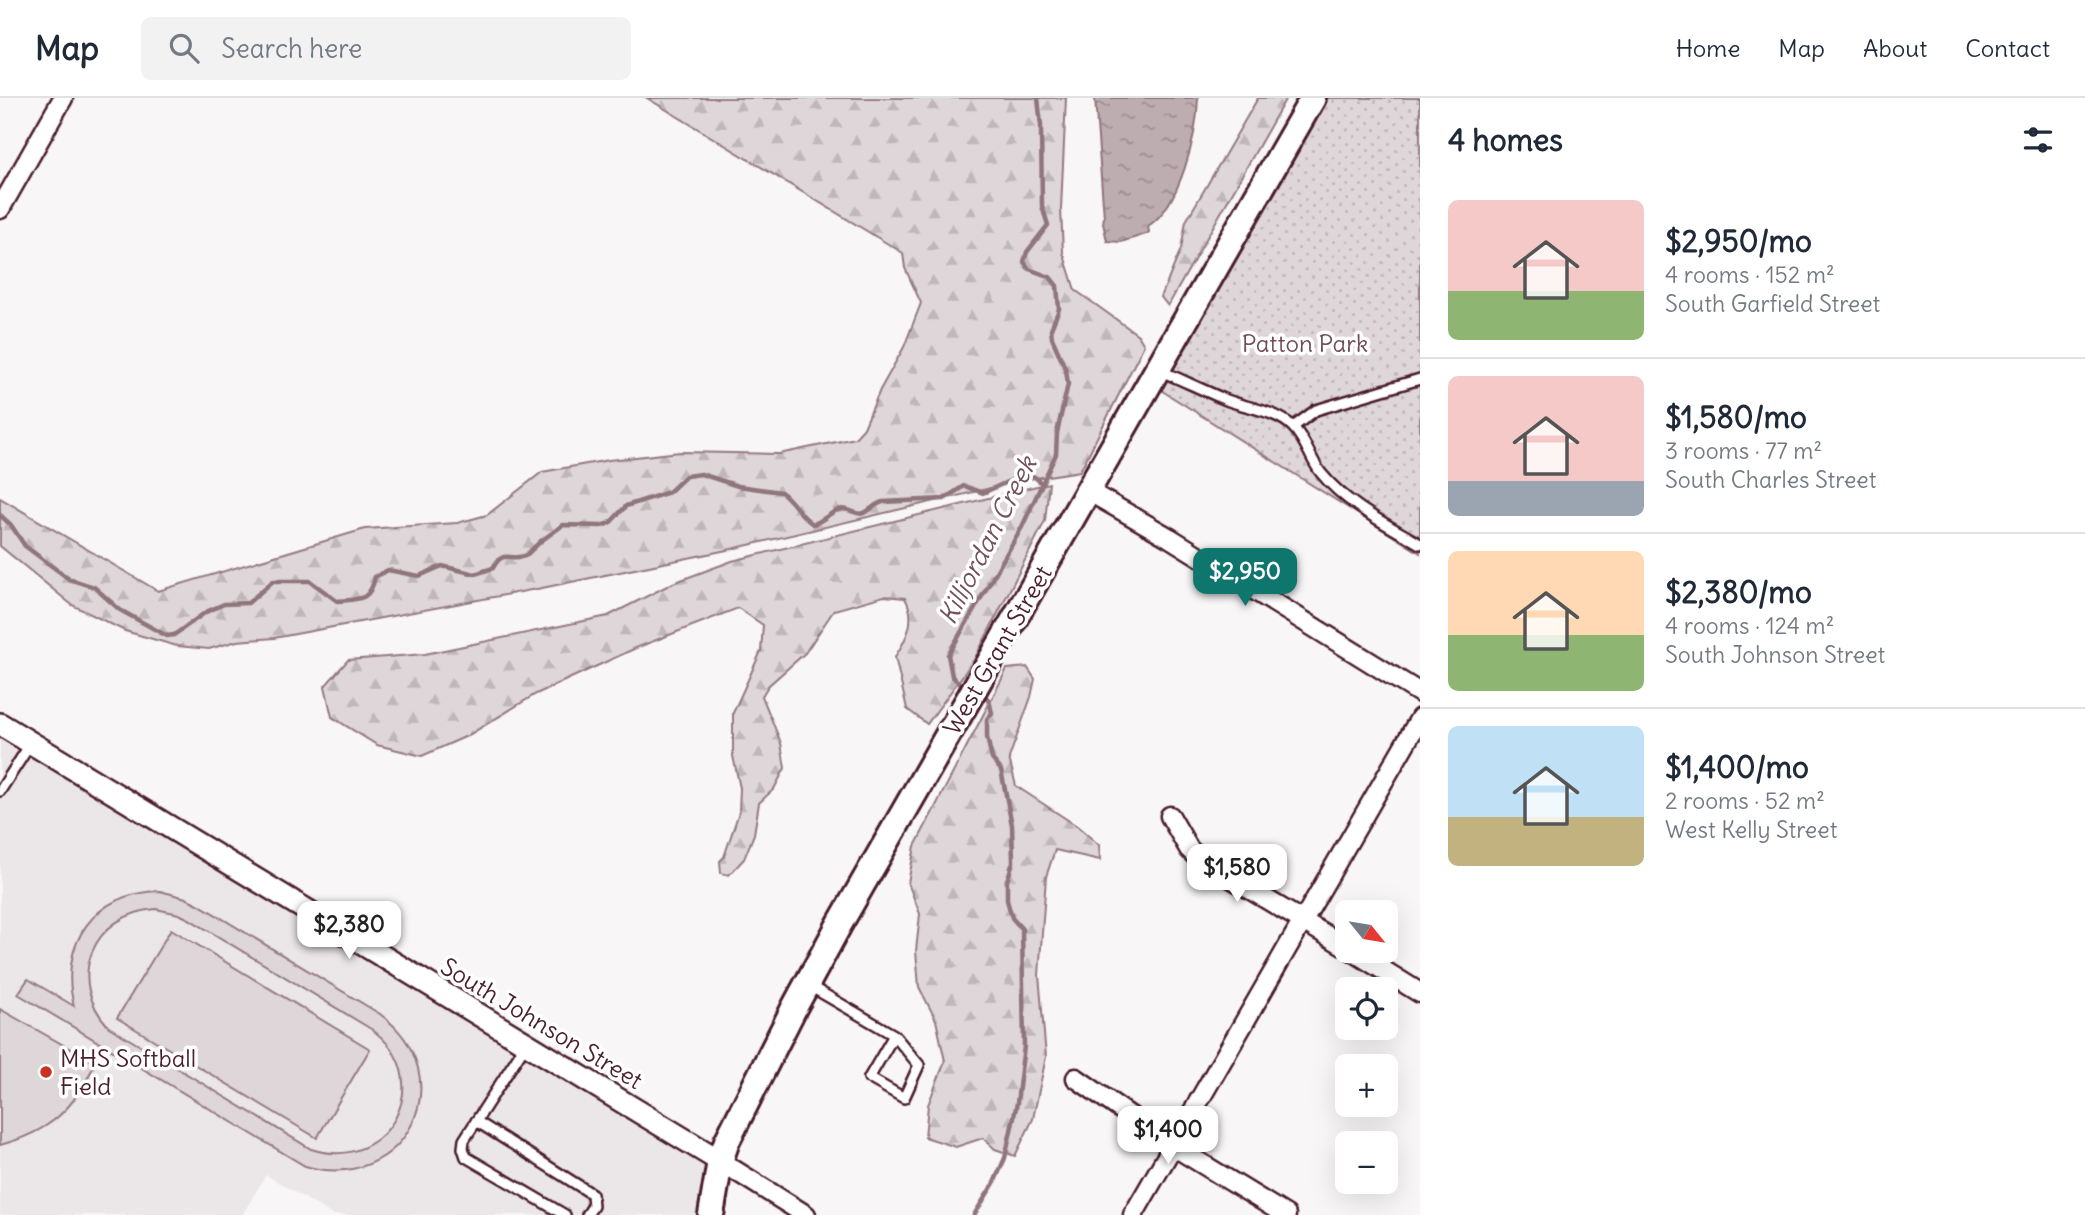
<!DOCTYPE html>
<html lang="en">
<head>
<meta charset="utf-8">
<style>
	body { margin:0; font-family:Delius,sans-serif; background:#f2f2f3; color:#1f2937; height:100vh; display:flex; flex-direction:column; font-size:26px; white-space:nowrap }
	* { box-sizing:border-box; margin:0 }
	p { font-size:23px; color:#747a83 }
	.icon { flex:none; width:38px; height:38px; fill:none; stroke:currentColor; stroke-width:2; stroke-linecap:round; stroke-linejoin:round }
	.map { position:relative; flex:1; overflow:hidden }
	.sheet { display:flex; flex-direction:column; background:#fff; width:665px }
	.sheet>* { flex:none }
	.needle { width:46px; rotate:120deg }
	.buttons { position:absolute; left:1335px; top:802px; display:grid; gap:14px }
	.buttons a { display:grid; place-items:center; width:63px; height:63px; border-radius:10px; background:#fff; box-shadow:0 7px 28px #0002; font-size:35px }
	.price { position:absolute; translate:-50% -60px; padding:0 16px; border-radius:14px; background:#fff; color:#222; font-size:23px; line-height:46px; filter:drop-shadow(0 2px 4px #0008) }
	.price::after { content:''; position:absolute; left:50%; top:42px; width:21px; height:16px; margin-left:-10px; background:inherit; clip-path:polygon(0 0,100% 0,50% 100%) }
	.price.active { background:#0f766e; color:#fff }
	ul { padding:0; list-style:none }
	li { display:flex; align-items:center; gap:21px; height:175px; padding:0 28px }
	li+li { border-top:2px solid #e0e1e3 }
	li span { display:grid; place-items:center; flex:none; width:196px; height:140px; border-radius:10px; color:#555 }
	li>.icon { margin-inline-start:auto }
	span .icon { width:84px; height:84px; fill:#fffc; stroke-width:1 }
	li b { font-size:30px }
	h2 { display:flex; justify-content:space-between; align-items:center; height:84px; padding:0 28px; font-size:30px }
	header { display:flex; align-items:center; gap:42px; box-sizing:border-box; height:98px; padding:0 35px; background:#fff; border-bottom:2px solid #e0e1e3 }
	header strong { font-size:33px }
	nav { display:flex; gap:38px; margin-inline-start:auto; font-size:24px }
	.search { width:490px; height:63px; background:#f2f2f3; display:flex; align-items:center; gap:18px; box-sizing:border-box; padding:0 24px; border-radius:10px; color:#747a83; font-size:26px }
	main { display:flex; flex:1; min-height:0 }
	.map>svg:first-child { display:block }
	.built { fill:#ebe6e8 }
	.forest { fill:url(#forest-firs); stroke:#947a82; stroke-width:2 }
	.park { fill:url(#park-dots); stroke:#947a82; stroke-width:2 }
	.garden { fill:#ded6d9; stroke:#947a82; stroke-width:2; fill-rule:evenodd }
	.water { fill:url(#water-ripples); stroke:#8f747b; stroke-width:2 }
	.lines { fill:none; stroke-linecap:round; stroke-linejoin:round }
	.stream { stroke:#8f747b; stroke-width:4.5 }
	.service-casing { stroke:#4a1f2b; stroke-width:14 }
	.minor-casing { stroke:#4a1f2b; stroke-width:23 }
	.tertiary-casing { stroke:#4a1f2b; stroke-width:26 }
	.secondary-casing { stroke:#4a1f2b; stroke-width:30 }
	.service { stroke:#fff; stroke-width:9 }
	.minor { stroke:#fff; stroke-width:18 }
	.tertiary { stroke:#fff; stroke-width:21 }
	.secondary { stroke:#fff; stroke-width:24 }
	.poi-dot { fill:#c8321e; stroke:#fff; stroke-width:2.5 }
	.labels { text-anchor:middle; dominant-baseline:central; stroke-width:7; stroke-linejoin:round; paint-order:stroke }
	.park-label { font-size:24px; fill:#6f4d56; stroke:#fff }
	.street-label { font-size:24px; fill:#4a1f2b; stroke:#fff }
	.poi-label { font-size:24px; fill:#4a1f2b; stroke:#fff; text-anchor:start }
	.water-label { font-size:26px; font-style:italic; fill:#72515a; stroke:#fff }
</style>
</head>
<body>
<header>
<strong>Map</strong>
<div class="search"><svg class="icon" aria-label="search" viewBox="0 0 24 24"><circle cx="10" cy="10" r="6"/><path d="M15 15l6 6"/></svg>Search here</div>
<nav><a>Home</a><a>Map</a><a>About</a><a>Contact</a></nav>
</header>
<main>
<div class="map">
<svg width="1420" height="1117" viewBox="0 0 1420 1117">
	<defs>
		<pattern id="forest-firs" width="22" height="20" patternUnits="userSpaceOnUse" patternTransform="scale(1.75)"><rect width="22" height="20" fill="#ded6d9"/><path d="M5 1l3.5 6h-7zM16 11l3.5 6h-7z" fill="#c0b7ba"/></pattern>
		<pattern id="park-dots" width="8" height="8" patternUnits="userSpaceOnUse" patternTransform="scale(1.75)"><rect width="8" height="8" fill="#ded6d9"/><path d="M2 2h.1M6 6h.1" fill="none" stroke="#c0b7ba" stroke-width="1.8" stroke-linecap="round"/></pattern>
		<pattern id="water-ripples" width="26" height="14" patternUnits="userSpaceOnUse" patternTransform="scale(1.75)"><rect width="26" height="14" fill="#bdadb0"/><path d="M2 4q2-2 4 0t4 0M15 11q2-2 4 0t4 0" fill="none" stroke="#9c8c8f"/></pattern>
	</defs>
	<rect width="100%" height="100%" fill="#f8f6f7"/>
	<filter id="ink" filterUnits="userSpaceOnUse"><feTurbulence type="fractalNoise" baseFrequency=".0143" numOctaves="2"/><feDisplacementMap in="SourceGraphic" scale="14" xChannelSelector="R" yChannelSelector="G"/><feConvolveMatrix kernelMatrix="1 2 1 2 8 2 1 2 1" color-interpolation-filters="sRGB"/></filter>
	<g filter="url(#ink)">
		<!-- built -->
		<path class="built" d="M0 626 720 1063 711 1117H333L266 1077 242 1117H0Z"/>
		<!-- forest -->
		<path class="forest" d="M647 0H1066L1061 111 1063 154 1075 192 1138 237 1144 247 1080 373 1029 381 727 452 542 490 274 540 237 543 209 551 177 548 125 533 72 507 0 448V400L158 493 365 431 457 425 487 417 542 374 609 362 680 354 779 356 855 340 864 330 880 292 904 249 921 205 905 170 903 155Z
			M1258 0H1286L1168 208 1161 199 1181 151 1186 123Z
			M1049 385 1045 423 974 562 927 626 907 611 895 559C907 540 917 521 905 500L884 498 834 512 805 555 768 588 762 598 781 645 785 670 774 691 759 705 754 736 744 761 729 777 721 775 720 763 724 759 739 714 740 690 733 658V615L761 553 763 527 738 510 636 550 536 596 467 638 422 658 377 647 332 619 325 588 348 562 425 556 608 518 673 485 732 463Z
			M1027 569 1035 581 1031 599 1009 660 1016 688 1077 728 1099 747 1100 762 1055 752 1046 779 1039 877 1046 959 1033 1021 1015 1058 995 1051 983 1040 956 1049 925 1039 928 1007 945 963 936 922 919 889 916 853 920 816 908 785 915 748 1007 571Z"/>
		<!-- park -->
		<path class="park" d="M1312 0H1420V455L1148 284Z"/>
		<!-- garden -->
		<path class="garden" d="M160 793 186 800 198 806 380 916C464 978 406 1097 305 1068L18 896 28 881 74 908C58 846 94 794 160 793ZM156 811 179 816 189 821 371 931C439 979 390 1076 311 1051L109 929C65 882 92 816 156 811Z
			M171 831 370 951 317 1040 117 920Z
			M0 911 95 965C74 1012 49 1034 0 1047Z"/>
		<!-- water -->
		<path class="water" d="M1095 0H1198C1197 37 1180 108 1148 128L1149 134 1146 136 1121 144 1107 143 1103 125 1104 119Z"/>
		<g class="lines">
			<!-- stream -->
			<path class="stream" d="M0 417 11 427 25 448 69 481 94 489 120 512 167 538 174 537 206 514 224 506 248 505 273 483H310L337 503C360 501 370 503 375 479L388 472 419 478 442 468 475 476 493 470C503 451 509 463 525 458L541 443 563 427 601 428 610 425 626 408 669 394 686 378 701 376 738 388 781 394C794 403 799 418 813 426 823 423 828 416 838 412 850 408 856 419 864 415 871 412 875 406 883 404L944 401 964 388 983 395C993 391 1023 374 1033 378 1037 380 1039 383 1042 386
				M963 589 952 578 948 557 1022 429 1056 356 1057 335 1068 286 1066 272 1052 240 1051 231 1059 211 1057 188 1050 179 1029 171 1024 164 1027 154 1048 127 1042 108 1041 28 1038 0
				M974 1117 994 1085 1005 1060 1017 1005 1024 948 1022 831 1012 820 1007 802V783L1013 764 1012 727 1001 672 992 661 987 639V621L992 615 989 602 985 598"/>
			<defs>
				<path id="service" d="M1161 273C1182 282 1203 292 1224 301 1246 310 1276 312 1293 329 1306 342 1310 361 1321 375 1346 406 1386 426 1420 446
					M1293 329 1316 312 1420 281
					M0 693 31 645
					M808 887 894 937 919 967 904 1000 869 980 894 937
					M526 946 464 1042 463 1050 466 1059 565 1117
					M476 1023 592 1096 593 1108 587 1117"/>
				<path id="minor" d="M0 111 63 0
					M1088 393 1170 440 1420 595
					M1170 718 1189 751 1199 761 1348 850
					M1351 852 1420 895
					M1076 980 1173 1048 1286 1117
					M720 1063 806 1117
					M1133 1117 1420 620"/>
				<path id="tertiary" d="M0 626 720 1063"/>
				<path id="secondary" d="M711 1117 720 1063 727 1043 795 908 839 827 1313 0"/>
			</defs>
			<!-- service casing -->
			<use href="#service" class="service-casing"/>
			<!-- minor casing -->
			<use href="#minor" class="minor-casing"/>
			<!-- tertiary casing -->
			<use href="#tertiary" class="tertiary-casing"/>
			<!-- secondary casing -->
			<use href="#secondary" class="secondary-casing"/>
			<!-- service -->
			<use href="#service" class="service"/>
			<!-- minor -->
			<use href="#minor" class="minor"/>
			<!-- tertiary -->
			<use href="#tertiary" class="tertiary"/>
			<!-- secondary -->
			<use href="#secondary" class="secondary"/>
		</g>
	</g>
	<!-- markers -->
	<circle class="poi-dot" cx="46" cy="974" r="7"/>
	<g class="labels">
		<!-- park labels -->
		<g class="park-label">
			<text x="1305" y="245">Patton Park</text>
		</g>
		<!-- street labels -->
		<g class="street-label">
			<text transform="translate(997 552) rotate(-60)">West Grant Street</text>
			<text transform="translate(542 925) rotate(31)">South Johnson Street</text>
		</g>
		<!-- poi labels -->
		<g class="poi-label">
			<text x="60" y="960">MHS Softball<tspan x="60" dy="28">Field</tspan></text>
		</g>
		<!-- water labels -->
		<g class="water-label">
			<text transform="translate(987 442) rotate(-63)">Killjordan Creek</text>
		</g>
	</g>
</svg>
<div class="buttons">
<a><svg class="needle" viewBox="-14 -14 28 28"><path d="M0-13l5 13h-10z" fill="#e53935"/><path d="M0 13l5-13h-10z" fill="#747a83"/></svg></a>
<a><svg class="icon" aria-label="locate" viewBox="0 0 24 24"><circle cx="12" cy="12" r="6"/><path d="M12 2v4M12 18v4M2 12h4M18 12h4"/></svg></a>
<a>+</a>
<a>−</a>
</div>
<b class="price active" style="left:1245px;top:510px">$2,950</b>
<b class="price" style="left:1237px;top:806px">$1,580</b>
<b class="price" style="left:349px;top:863px">$2,380</b>
<b class="price" style="left:1168px;top:1068px">$1,400</b>
</div>
<section class="sheet">
<h2>4 homes<svg class="icon" aria-label="filters" viewBox="0 0 24 24"><path d="M4 7h16M4 17h16"/><circle cx="9" cy="7" r="2"/><circle cx="15" cy="17" r="2"/></svg></h2>
<ul>
<li><span style="background:linear-gradient(#f6c9c9 65%,#8fb573 0)"><svg class="icon" aria-label="home" viewBox="0 0 24 24"><path d="M3 11l9-7 9 7M6 9v11h12V9"/></svg></span><div><b>$2,950/mo</b><p>4 rooms · 152 m²</p><p>South Garfield Street</p></div></li>
<li><span style="background:linear-gradient(#f6c9c9 75%,#9aa5b1 0)"><svg class="icon" aria-label="home" viewBox="0 0 24 24"><path d="M3 11l9-7 9 7M6 9v11h12V9"/></svg></span><div><b>$1,580/mo</b><p>3 rooms · 77 m²</p><p>South Charles Street</p></div></li>
<li><span style="background:linear-gradient(#ffd9b3 60%,#8fb573 0)"><svg class="icon" aria-label="home" viewBox="0 0 24 24"><path d="M3 11l9-7 9 7M6 9v11h12V9"/></svg></span><div><b>$2,380/mo</b><p>4 rooms · 124 m²</p><p>South Johnson Street</p></div></li>
<li><span style="background:linear-gradient(#bfe0f5 65%,#c2b280 0)"><svg class="icon" aria-label="home" viewBox="0 0 24 24"><path d="M3 11l9-7 9 7M6 9v11h12V9"/></svg></span><div><b>$1,400/mo</b><p>2 rooms · 52 m²</p><p>West Kelly Street</p></div></li>
</ul>
</section>
</main>
</body>
</html>
